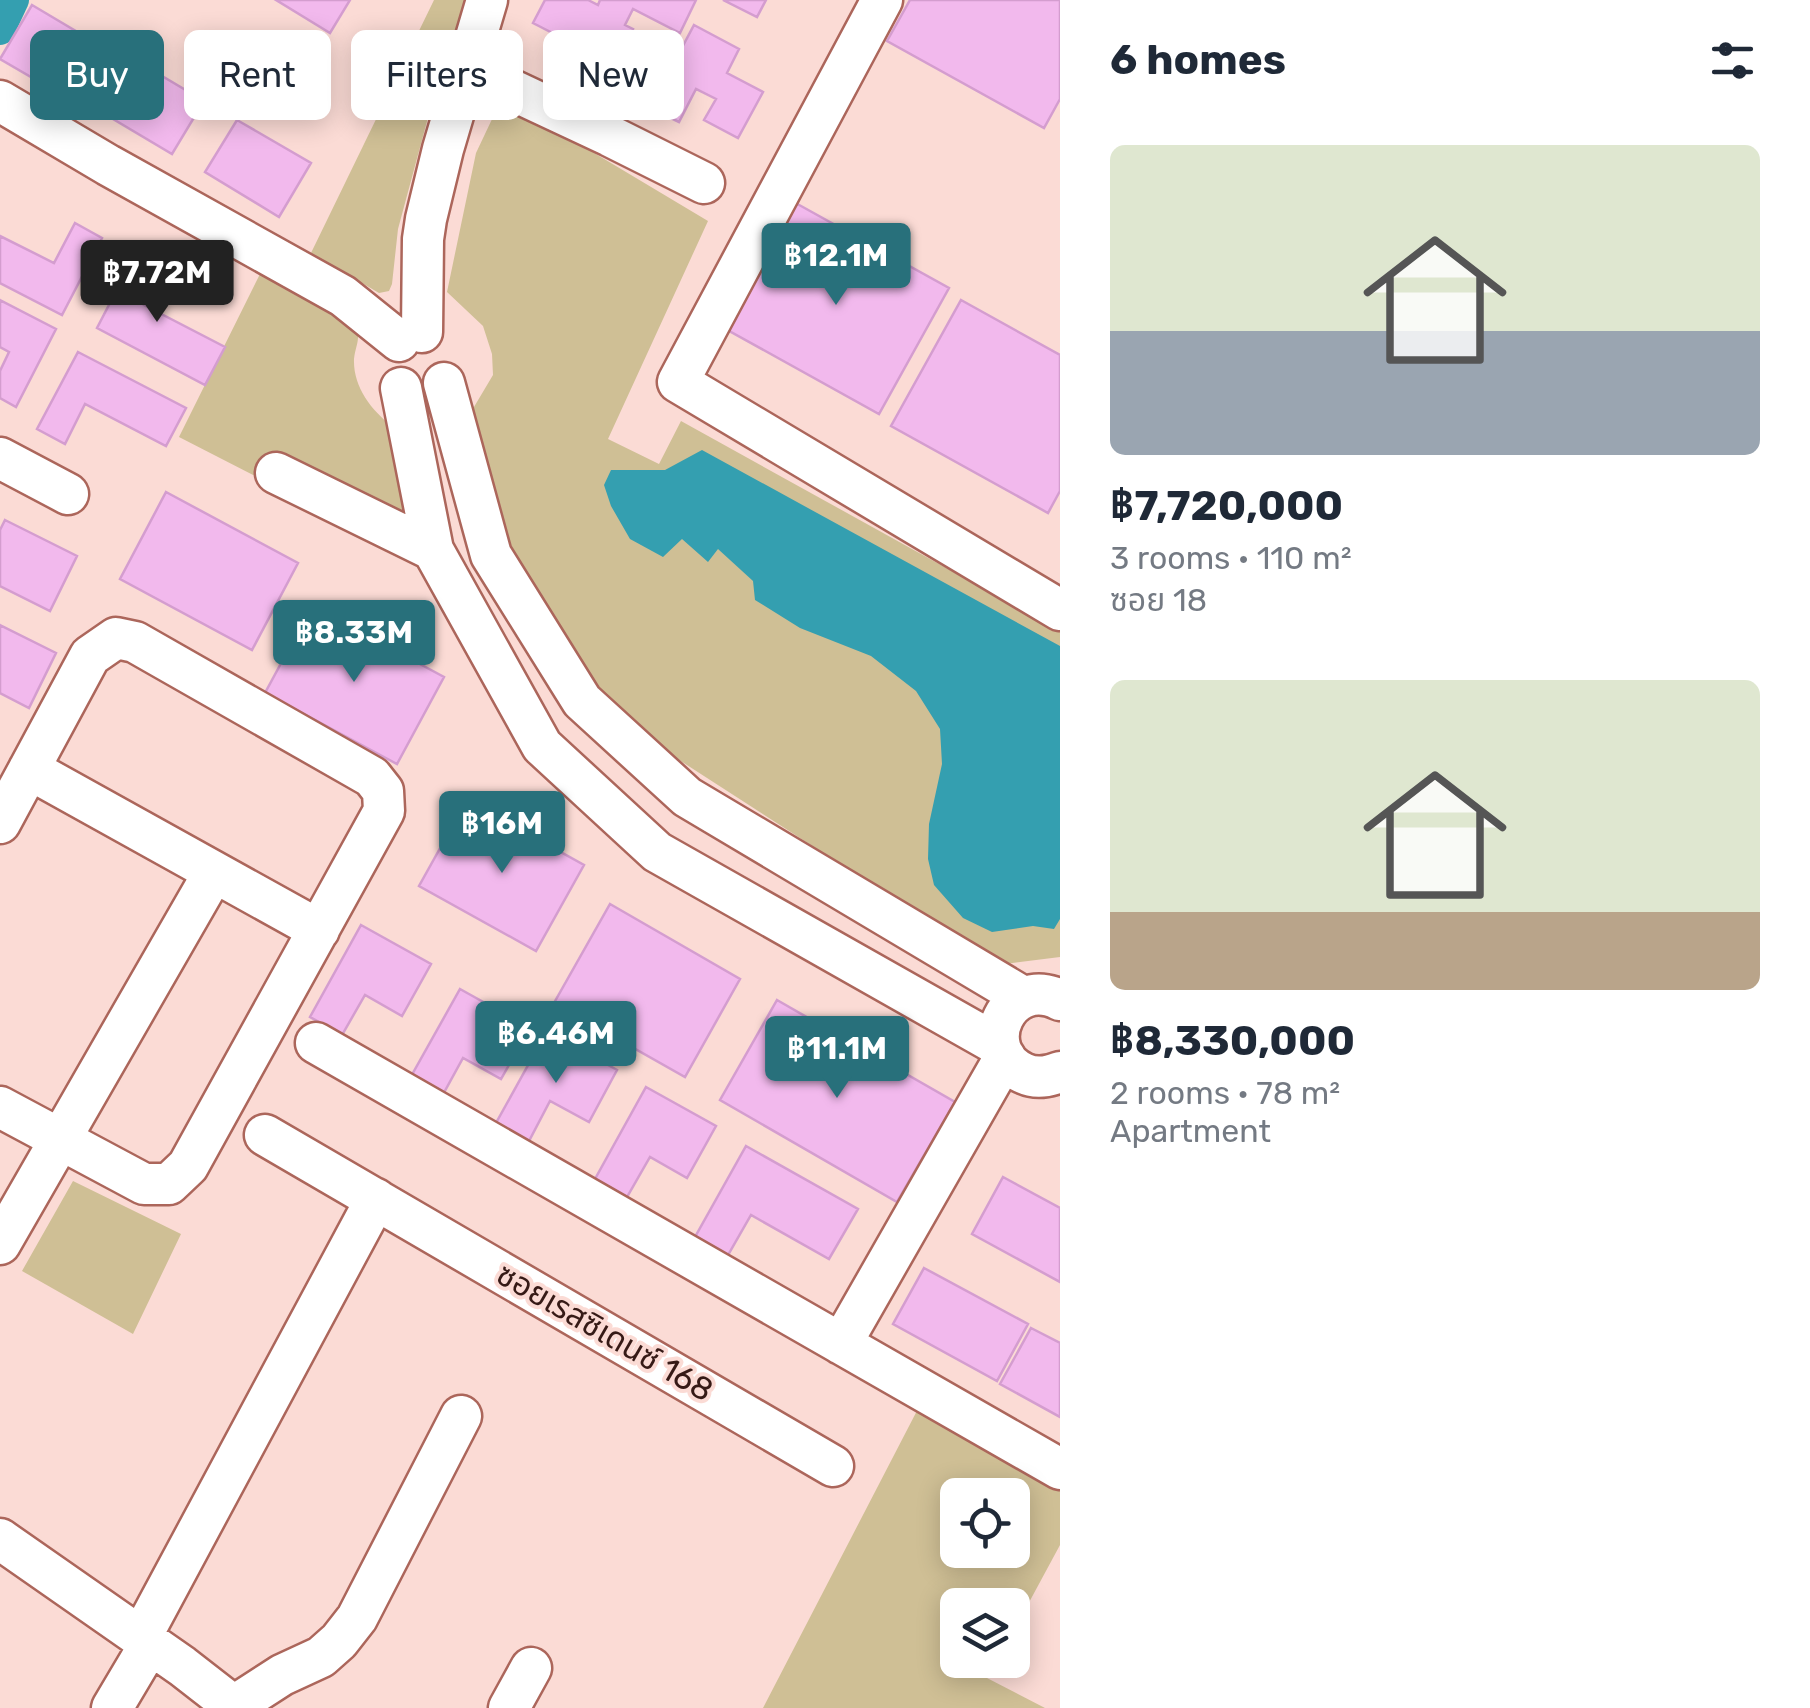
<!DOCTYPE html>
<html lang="en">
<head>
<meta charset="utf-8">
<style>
	body { margin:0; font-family:Rubik,"Noto Sans Thai",sans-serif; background:#f2f2f3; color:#1f2937; height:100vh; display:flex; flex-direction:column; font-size:38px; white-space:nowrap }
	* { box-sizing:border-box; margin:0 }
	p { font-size:32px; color:#747a83 }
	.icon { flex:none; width:55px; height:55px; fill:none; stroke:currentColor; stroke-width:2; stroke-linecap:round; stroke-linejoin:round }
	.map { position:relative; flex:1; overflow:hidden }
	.panel { display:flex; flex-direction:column; background:#fff; width:750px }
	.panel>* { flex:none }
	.banner { position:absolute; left:30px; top:30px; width:880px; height:90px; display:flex; gap:20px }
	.tools { position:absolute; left:940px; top:1478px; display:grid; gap:20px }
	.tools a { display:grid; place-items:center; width:90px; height:90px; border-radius:15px; background:#fff; box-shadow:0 5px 25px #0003; font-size:50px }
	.price { position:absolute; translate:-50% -85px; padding:0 22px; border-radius:10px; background:#28707b; color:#fff; font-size:32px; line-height:65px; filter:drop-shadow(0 2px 5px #0008) }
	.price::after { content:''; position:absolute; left:50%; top:60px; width:30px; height:22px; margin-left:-15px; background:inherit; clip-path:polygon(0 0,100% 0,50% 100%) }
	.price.current { background:#222; color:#fff }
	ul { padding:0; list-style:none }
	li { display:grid; align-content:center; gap:20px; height:530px; padding:0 50px }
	li span { display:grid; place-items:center; height:310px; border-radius:15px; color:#555 }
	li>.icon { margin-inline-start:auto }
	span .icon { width:180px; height:180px; fill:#fffc; stroke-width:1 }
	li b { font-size:42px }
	h2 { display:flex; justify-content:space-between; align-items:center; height:120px; padding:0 50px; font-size:42px }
	.chip { padding:0 35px; border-radius:15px; background:#fff; box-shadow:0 5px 25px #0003; font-size:35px; line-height:90px }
	.chip.current { background:#28707b; color:#fff }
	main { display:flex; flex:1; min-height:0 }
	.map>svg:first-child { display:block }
	.green { fill:#cfbf95; fill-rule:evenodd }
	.water { fill:#349fb0 }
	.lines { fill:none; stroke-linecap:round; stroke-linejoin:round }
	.canal { stroke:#349fb0; stroke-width:30 }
	.building { fill:#f2b9ed; stroke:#d49dcf; stroke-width:2.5 }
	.minor-casing { stroke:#ac665b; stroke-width:45 }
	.minor { stroke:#fff; stroke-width:40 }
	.labels { text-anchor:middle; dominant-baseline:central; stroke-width:8; stroke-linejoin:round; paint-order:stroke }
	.street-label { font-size:32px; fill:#361a16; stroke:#fbdbd5 }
</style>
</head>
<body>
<main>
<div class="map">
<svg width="1060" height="1708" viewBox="0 0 1060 1708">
	<rect width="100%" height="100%" fill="#fbdbd5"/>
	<!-- green -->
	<path class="green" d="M434 0H477L436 88 398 229 392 284 389 291 379 293 311 253Z
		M502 98 708 221 608 439 659 464 681 421 1060 631V957L997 965 659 747 621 715 532 605 485 488 471 412 493 375 492 354 483 326 447 292 476 153Z
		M262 270C279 279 344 309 352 321 363 337 356 342 354 359 353 386 371 410 392 426L407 510 395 519 263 480 179 437Z
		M73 1181 181 1234 133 1334 22 1271Z
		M921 1403 1060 1479V1545L1013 1632 1012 1605H958V1660H997L987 1678 1045 1708H763ZM958 1495H1012V1550H958Z"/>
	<!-- water -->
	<path class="water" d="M702 450 1060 646V919L1054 929 1033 926 992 932 963 918 934 885 928 859 929 824 942 764 940 729 916 691 871 656 800 628 755 600 753 581 718 549 708 562 682 539 663 557 630 539 611 506 604 485 611 470H665Z"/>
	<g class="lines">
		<!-- canal -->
		<path class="canal" d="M0 30 14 0"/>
	</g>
	<!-- building -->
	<path class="building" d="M276 0H350L330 33Z
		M545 0H588L598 5 600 0H696L680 33 633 9 625 25 633 29 615 65 533 23Z
		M723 0H766L757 17Z
		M910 0H1060V99L1044 128 887 41Z
		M32 5 106 49 74 102 0 59Z
		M694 25 739 49 727 73 763 92 738 138 704 120 716 99 696 89 679 122 650 108Z
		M130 57 204 101 172 154 98 110Z
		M237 120 311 163 279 217 205 172Z
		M792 201 949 288 879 414 722 327Z
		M75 223 102 238 62 315 0 283V236L54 263Z
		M137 251 165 265 144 305 225 347 205 385 97 328Z
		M0 300 56 329 16 407 0 398V371L9 352 0 347Z
		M961 300 1060 355V491L1048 513 891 426Z
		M78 352 186 408 166 446 85 404 65 444 37 429Z
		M166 492 298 563 252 650 120 579Z
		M5 520 77 556 50 611 0 586V530Z
		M312 606 444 677 397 764 265 693Z
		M0 625 56 653 29 708 0 693Z
		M467 800 584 865 536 951 419 886Z
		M610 904 740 979 685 1077 554 1003Z
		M361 925 431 964 402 1016 365 995 342 1035 310 1017Z
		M460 989 530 1028 501 1079 463 1058 441 1098 409 1080Z
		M777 1000 955 1102 897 1202 720 1100Z
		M547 1031 617 1070 589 1122 550 1101 529 1141 496 1123Z
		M646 1087 716 1126 687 1178 650 1157 627 1197 595 1179Z
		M746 1146 858 1209 829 1259 751 1215 728 1255 695 1237Z
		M1003 1177 1060 1208V1282L972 1234Z
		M924 1268 1028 1324 997 1381 893 1324Z
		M1031 1328 1060 1343V1417L1000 1384Z"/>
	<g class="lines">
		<defs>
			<path id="minor" d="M882 0 678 382 1060 610
				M467 69 610 136 704 183
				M0 101 108 165 343 296 399 341
				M422 332 423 239 426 219 443 149 487 0
				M444 383 491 555 582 701 687 797 1023 997
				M401 388 433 550 542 746 657 852 1000 1046
				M0 458 68 494
				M276 473 433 550
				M29 769 319 930
				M0 823 90 656 116 638 135 642 372 777 383 791 384 811 188 1166 169 1184H144L0 1107
				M1060 1000C1008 974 973 1049 1023 1073 1035 1079 1048 1077 1060 1072
				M316 1043 1060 1469
				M265 1135 833 1466
				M0 1244 214 872
				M841 1344 1005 1057
				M0 1539 182 1666 236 1708
				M141 1637 376 1199
				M234 1706 282 1675 321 1657 339 1641 357 1618 461 1416
				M112 1708 150 1644
				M509 1708 531 1668"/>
		</defs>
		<!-- minor casing -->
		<use href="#minor" class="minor-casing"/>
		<!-- minor -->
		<use href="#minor" class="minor"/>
	</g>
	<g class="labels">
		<!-- street labels -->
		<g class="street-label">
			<text transform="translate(605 1332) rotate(30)">ซอยเรสซิเดนซ์ 168</text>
		</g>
	</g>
</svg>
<div class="tools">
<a><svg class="icon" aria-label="locate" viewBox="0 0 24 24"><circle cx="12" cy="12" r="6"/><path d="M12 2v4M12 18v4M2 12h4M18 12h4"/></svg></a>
<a><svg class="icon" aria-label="layers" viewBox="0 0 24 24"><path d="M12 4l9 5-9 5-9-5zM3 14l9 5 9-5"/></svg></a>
</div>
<b class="price" style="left:836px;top:308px">฿12.1M</b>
<b class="price current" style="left:157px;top:325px">฿7.72M</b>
<b class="price" style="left:354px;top:685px">฿8.33M</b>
<b class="price" style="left:502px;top:876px">฿16M</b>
<b class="price" style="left:556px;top:1086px">฿6.46M</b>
<b class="price" style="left:837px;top:1101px">฿11.1M</b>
<div class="banner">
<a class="chip current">Buy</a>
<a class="chip">Rent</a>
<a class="chip">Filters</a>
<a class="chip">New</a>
</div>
</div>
<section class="panel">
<h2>6 homes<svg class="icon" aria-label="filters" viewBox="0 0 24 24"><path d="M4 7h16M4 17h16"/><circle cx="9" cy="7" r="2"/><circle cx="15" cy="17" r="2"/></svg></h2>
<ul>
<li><span style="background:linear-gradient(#dfe7d0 60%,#9aa5b1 0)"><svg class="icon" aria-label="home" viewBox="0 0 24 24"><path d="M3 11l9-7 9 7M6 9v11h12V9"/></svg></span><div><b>฿7,720,000</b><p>3 rooms · 110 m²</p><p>ซอย 18</p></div></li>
<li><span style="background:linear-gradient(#dfe7d0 75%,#b9a48a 0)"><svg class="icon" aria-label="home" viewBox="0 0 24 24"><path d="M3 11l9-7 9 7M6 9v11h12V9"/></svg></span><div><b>฿8,330,000</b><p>2 rooms · 78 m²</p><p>Apartment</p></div></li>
</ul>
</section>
</main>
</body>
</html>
